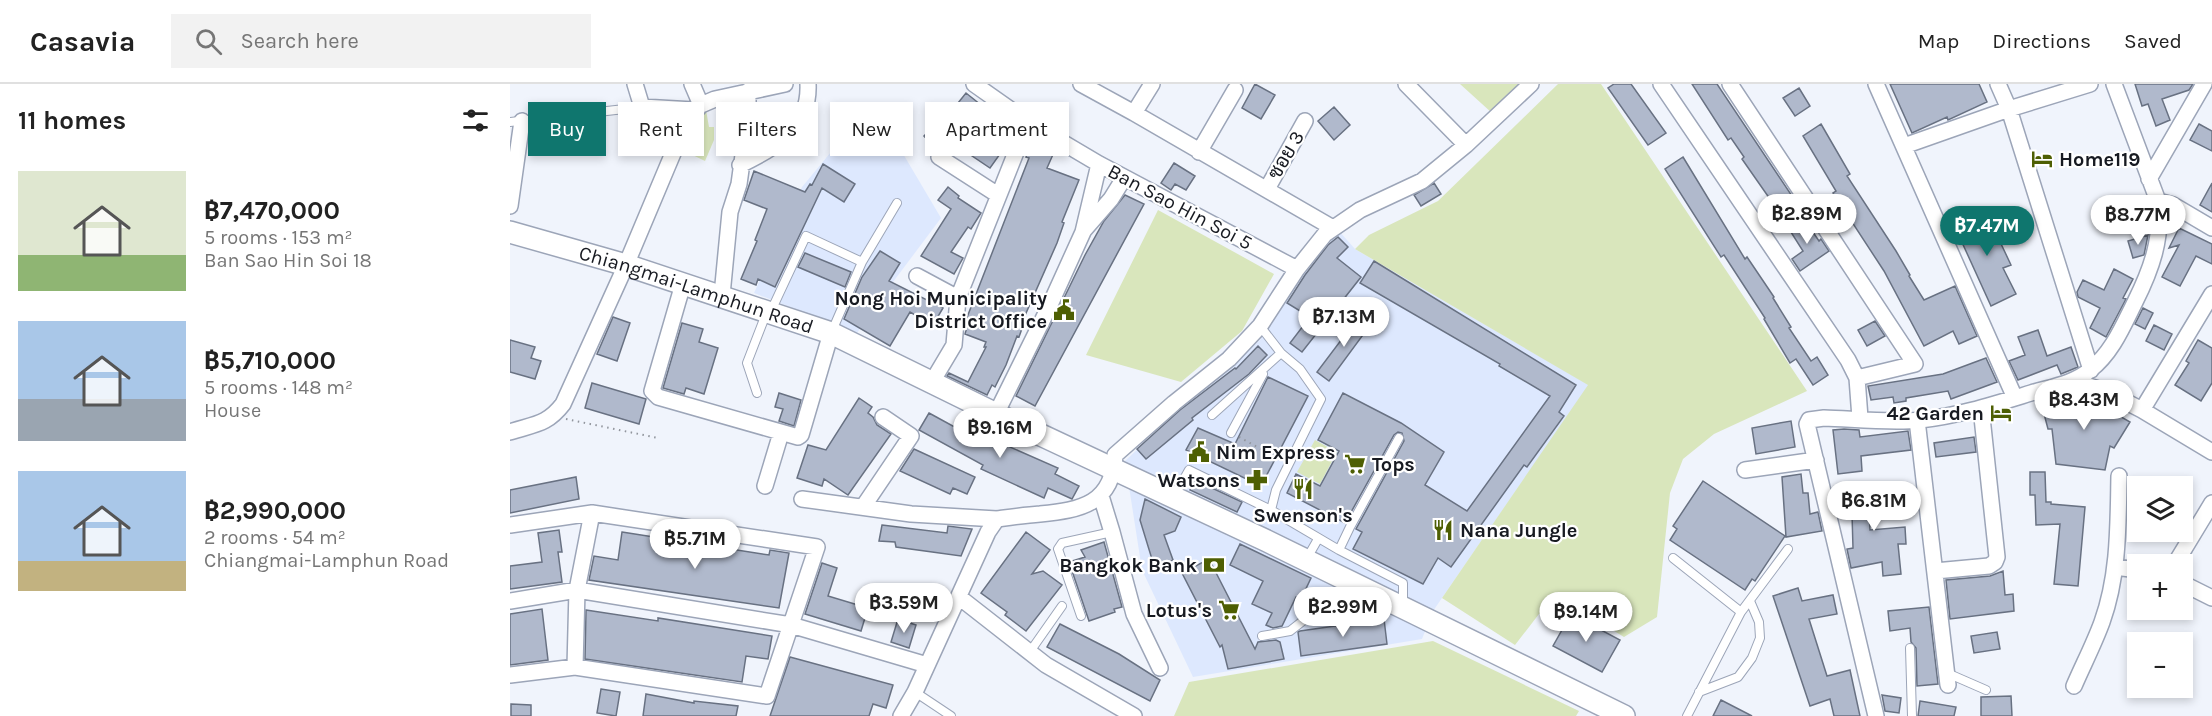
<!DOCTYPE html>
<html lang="en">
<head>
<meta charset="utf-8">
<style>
	body { margin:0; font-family:Karla,Sarabun,sans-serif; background:#f2f2f2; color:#222; height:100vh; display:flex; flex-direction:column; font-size:22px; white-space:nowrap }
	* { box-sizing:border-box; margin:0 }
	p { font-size:20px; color:#767676 }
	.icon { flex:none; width:33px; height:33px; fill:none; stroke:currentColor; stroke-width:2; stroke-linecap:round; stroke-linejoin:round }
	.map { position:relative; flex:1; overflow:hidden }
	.sheet { display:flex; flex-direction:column; background:#fff; width:510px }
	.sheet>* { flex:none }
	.hud { position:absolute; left:18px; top:18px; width:570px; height:54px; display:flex; gap:12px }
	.controls { position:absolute; left:1617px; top:392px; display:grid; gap:12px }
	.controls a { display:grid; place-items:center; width:66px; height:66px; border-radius:0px; background:#fff; box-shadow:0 3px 9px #0003; font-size:30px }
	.price { position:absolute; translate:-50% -51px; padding:0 14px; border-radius:21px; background:#fff; color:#222; font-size:20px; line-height:39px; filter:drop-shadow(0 2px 3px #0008) }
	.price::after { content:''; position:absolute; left:50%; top:36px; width:18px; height:14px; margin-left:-9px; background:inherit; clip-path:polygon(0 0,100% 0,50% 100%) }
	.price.selected { background:#0f766e; color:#fff }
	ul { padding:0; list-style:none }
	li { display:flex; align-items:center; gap:18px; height:150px; padding:0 18px }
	li span { display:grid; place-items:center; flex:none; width:168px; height:120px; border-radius:0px; color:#555 }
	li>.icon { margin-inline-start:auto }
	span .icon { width:72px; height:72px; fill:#fffc; stroke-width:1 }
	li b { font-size:26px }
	h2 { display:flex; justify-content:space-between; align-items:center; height:72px; padding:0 18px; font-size:26px }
	.pill { padding:0 21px; border-radius:0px; background:#fff; box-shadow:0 3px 9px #0003; font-size:21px; line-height:54px }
	.pill.selected { background:#0f766e; color:#fff }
	header { display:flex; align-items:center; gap:36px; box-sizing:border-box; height:84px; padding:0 30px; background:#fff; border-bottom:2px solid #e0e0e0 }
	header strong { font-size:28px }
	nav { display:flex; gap:33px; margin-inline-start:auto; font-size:21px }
	.search { width:420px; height:54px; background:#f2f2f2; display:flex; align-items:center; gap:15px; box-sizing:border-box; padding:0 21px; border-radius:0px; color:#767676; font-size:22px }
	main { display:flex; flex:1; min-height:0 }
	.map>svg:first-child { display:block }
	.built { fill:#dde8fe }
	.green { fill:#d9e6bc }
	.building { fill:#b0b9cc; stroke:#687182; stroke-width:1.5 }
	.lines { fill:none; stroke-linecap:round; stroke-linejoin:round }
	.service-casing { stroke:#9ca5b8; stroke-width:10 }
	.minor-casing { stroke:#9ca5b8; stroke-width:18 }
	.secondary-casing { stroke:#9ca5b8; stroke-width:24 }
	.path { stroke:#91959d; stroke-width:2; stroke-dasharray:1.5 4.5; stroke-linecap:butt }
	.service { stroke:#fff; stroke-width:8 }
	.minor { stroke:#fff; stroke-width:15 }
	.secondary { stroke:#fff; stroke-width:21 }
	.labels { text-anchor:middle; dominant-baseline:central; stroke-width:4.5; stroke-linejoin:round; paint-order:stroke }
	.street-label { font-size:20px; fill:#171a21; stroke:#fff }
	.poi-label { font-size:20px; font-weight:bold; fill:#171a21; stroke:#fff; text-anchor:end }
</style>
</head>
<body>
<header>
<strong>Casavia</strong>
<div class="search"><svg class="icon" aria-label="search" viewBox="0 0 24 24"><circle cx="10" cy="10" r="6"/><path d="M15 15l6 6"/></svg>Search here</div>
<nav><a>Map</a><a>Directions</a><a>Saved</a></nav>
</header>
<main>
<section class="sheet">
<h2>11 homes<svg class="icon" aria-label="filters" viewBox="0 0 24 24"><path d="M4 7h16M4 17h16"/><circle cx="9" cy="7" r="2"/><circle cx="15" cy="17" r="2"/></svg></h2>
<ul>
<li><span style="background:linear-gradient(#dfe7d0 70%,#8fb573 0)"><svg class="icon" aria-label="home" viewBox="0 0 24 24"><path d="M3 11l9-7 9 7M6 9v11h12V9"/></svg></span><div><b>฿7,470,000</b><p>5 rooms · 153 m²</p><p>Ban Sao Hin Soi 18</p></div></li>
<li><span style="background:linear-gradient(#a9c7e8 65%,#9aa5b1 0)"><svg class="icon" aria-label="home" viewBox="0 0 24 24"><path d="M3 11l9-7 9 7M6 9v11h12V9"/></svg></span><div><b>฿5,710,000</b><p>5 rooms · 148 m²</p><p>House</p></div></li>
<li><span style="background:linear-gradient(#a9c7e8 75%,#c2b280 0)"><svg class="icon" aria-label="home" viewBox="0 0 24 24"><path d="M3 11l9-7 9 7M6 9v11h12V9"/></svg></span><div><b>฿2,990,000</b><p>2 rooms · 54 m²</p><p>Chiangmai-Lamphun Road</p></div></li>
</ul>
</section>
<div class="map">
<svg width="1702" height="632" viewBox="0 0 1702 632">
	<rect width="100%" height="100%" fill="#f0f4fc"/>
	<!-- built -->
	<path class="built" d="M355 27 392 68 431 134 368 218 347 249 244 209 292 103Z
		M829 147 845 165 1079 301 923 527 912 555 683 593 632 486 615 377 682 314 750 256 778 209Z"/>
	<!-- green -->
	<path class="green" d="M950 0H1010L982 29Z
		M1048 0H1091L1297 307 1204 350 1173 375 1160 409 1147 533 1114 553 1065 523 1029 530 1005 561 932 514 1078 301 845 165 859 151 928 117Z
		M196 26 199 43H204V56L195 77 166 63 176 33Z
		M648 126 764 190 732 247 671 298 576 271Z
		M805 356 827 368 810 400 787 388Z
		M923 557 1069 627 1066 632H664L679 598Z"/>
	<!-- building -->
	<path class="building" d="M745 0 765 11 751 35 732 24Z
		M1104 0H1121L1156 49 1138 61 1098 4Z
		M1182 0H1207L1286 118 1269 128 1232 75 1234 73 1221 54 1218 56Z
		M1380 0H1469L1477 18 1438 36 1437 33 1402 49Z
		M1625 0H1683L1679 6 1652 15 1660 36 1646 42 1638 20 1632 22Z
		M1289 4 1300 22 1285 32 1273 14Z
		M456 9 486 33 485 34 504 47 500 56 480 84 437 55 453 33 444 24Z
		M824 23 840 41 824 56 808 37Z
		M427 39 437 49 423 62 414 52Z
		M1311 40 1340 90 1337 92 1386 167 1400 191 1399 192 1414 216 1445 202 1467 252 1449 260 1443 247 1414 262 1374 187 1323 109 1326 107 1293 52Z
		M1689 40 1702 47V67L1680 56Z
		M524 58 545 66 537 84 569 96 552 138 554 139 547 159 513 236H515L509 253 507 252 496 281 485 303 482 301 477 311 437 292 439 289 458 298 476 263H474L476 258 455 250 457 243 455 242 456 236 519 74 516 73Z
		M1173 73 1235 175 1237 173 1264 213 1263 214 1281 243 1279 244 1301 277 1307 273 1318 291 1303 301 1286 275 1280 279 1254 235 1255 234 1214 171 1211 173 1155 85Z
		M664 79 685 92 676 106 665 100 661 106 651 99Z
		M313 80 345 100 334 118 312 104 265 203 248 195 246 201 231 195 247 157 245 156 257 125 234 116 244 87 295 108 300 100 302 101Z
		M924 99 931 110 911 122 904 111Z
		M1702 99V128L1690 121Z
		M438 103 449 112 448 114 471 129 461 145 458 143 441 168 453 174 444 190 411 172 441 125 428 116Z
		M615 111 634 120 525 322 506 312 575 171 594 137Z
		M1476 128 1501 181 1493 184 1506 210 1481 222 1445 143Z
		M1294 135 1309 157 1311 155 1319 167 1290 187 1282 175 1293 167 1279 145Z
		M1669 144 1702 160V180L1686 172 1670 202 1652 193 1669 161 1659 164Z
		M1638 151 1634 171 1623 174 1618 157Z
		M828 153 838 163 827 174 851 193 792 268 780 259 800 233 777 219 795 191 818 161Z
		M370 167 390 179 379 197 433 224 423 241 400 228 380 262 334 235 352 193Z
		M295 169 341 188 335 203 288 183Z
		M864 177 1066 301 1049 328 1054 332 1017 383 1014 381 941 483 928 474 913 500 843 465 852 448 846 445 894 357 892 349 888 348 884 351 835 439 777 409 786 390 810 402 829 367 808 356 833 309 891 339 934 368 915 401 957 427 1040 312 989 282 990 280 850 199Z
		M1604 185 1623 195 1613 214 1616 215 1596 253 1580 244 1590 224 1568 213 1567 208 1573 196 1594 206Z
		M1633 224 1643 229 1635 245 1625 240Z
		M850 231 861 240 819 297 807 288Z
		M103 233 120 239 107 277 87 270Z
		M1365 237 1375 252 1357 262 1348 246Z
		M172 239 193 245 189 258 208 264 194 310 176 304 174 310 153 304Z
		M1644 241 1662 250 1654 266 1636 257Z
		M1528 246 1537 272 1561 263 1568 283 1551 290 1547 281 1508 296 1499 277 1515 271 1508 253Z
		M0 256 25 263 21 274 31 277 25 295 0 288Z
		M1688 256 1702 264V299L1691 317 1665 301 1679 279 1676 277Z
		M748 262 757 271 739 290 682 334 683 336 636 375 627 365 670 326 725 284 726 285Z
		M1476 274 1487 298 1441 315 1438 307 1396 314V317L1384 319 1383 313 1361 316 1358 302 1433 290Z
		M758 293 798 312 751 402 676 366 688 344 725 360Z
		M82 299 136 315 129 340 75 324Z
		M1562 307 1570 309 1573 324 1579 312 1596 318 1594 323 1620 338 1604 364 1600 362 1595 386 1546 380 1542 345H1538L1532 322 1560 316 1558 308Z
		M269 309 291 316 284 342 269 337 273 325 265 323Z
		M349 314 362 323 358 329 363 333 367 341 381 350 338 411 314 395 312 402 287 394 298 361 316 366Z
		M419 329 450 346 452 342 548 384 545 390 569 402 562 415 538 404 534 414 471 385 473 381 409 346Z
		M1281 337 1285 363 1246 370 1242 344Z
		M1334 345 1349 346 1350 353 1398 347 1401 366 1351 372 1352 387 1328 390 1323 346Z
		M1464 353 1466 368 1426 373 1424 359Z
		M404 365 465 393 457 410 443 404 440 410 390 387Z
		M1520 388H1535L1536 418H1541V420L1575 423 1568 502 1544 500 1550 440 1526 441 1525 411H1520Z
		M1291 390 1293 409H1298L1300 430 1308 428 1312 447 1276 453 1272 393Z
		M66 393 69 415 0 429V406Z
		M685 396 732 418 727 428 680 406Z
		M1193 397 1275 452 1245 497 1242 495 1235 506 1160 456 1167 445 1163 442Z
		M1391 406 1393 423 1359 426 1360 446 1395 443 1396 460H1388L1391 490 1373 492 1372 478 1341 484 1337 465 1343 464 1342 430 1329 432 1326 415Z
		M635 415 671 433 665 447 654 451 663 476 645 485 630 436Z
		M372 441 437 449 438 442 462 445 451 472 386 463 385 458 369 457Z
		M49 446 52 468H48L52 498 0 505V482L32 478 28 449Z
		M112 448 259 471 260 466 279 469 269 524 79 496 84 472 108 476Z
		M516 448 540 466 522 490 533 487 552 501 516 547 495 531 497 528 471 509Z
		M594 458 612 523 604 525 605 528 579 537 559 478 575 473 571 466Z
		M730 460 801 494 791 515 786 513 772 542 763 544 756 541 762 529 742 520 753 497 720 481Z
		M699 475 745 565 748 558 766 556 770 558 774 575 718 585 712 561 710 563 672 489Z
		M312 479 327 484 318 512 358 524 351 547 295 530Z
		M1493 487 1495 511 1503 510 1504 527 1440 535 1436 496 1480 492Z
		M1288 504 1292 517 1323 511 1327 530 1299 535 1317 592 1340 586 1350 632H1324L1320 615 1300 622 1263 512Z
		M1419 523 1428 600 1407 602 1406 564 1401 558 1400 544 1380 547 1378 527Z
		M32 525 38 576 0 581V530Z
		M76 526 148 537V534L262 552 258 575 236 572 232 598 75 575Z
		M1061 530 1110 556 1092 588 1043 562Z
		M388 535 406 541 399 564 381 558Z
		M874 535 877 560 791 572 788 548 790 547Z
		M550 540 609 570 650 596 640 617 537 563Z
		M1487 548 1490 565 1464 569 1461 552Z
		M280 573 383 601 376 624 363 620 359 632H260Z
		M91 605 110 608 106 632 87 629Z
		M136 610 184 619V617L228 622 226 632H133Z
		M1372 611 1391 614 1389 629 1375 627Z
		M1501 612 1502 632H1471V613Z
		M1211 616 1242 632H1203Z
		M1410 617 1446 623 1444 632H1408Z
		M1 620 21 621V632H1Z"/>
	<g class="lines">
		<defs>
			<path id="service" d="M0 38 132 23
				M261 227 296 152 352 178
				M750 242 771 269 790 285 811 315 766 406 761 426
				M322 247 352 178 387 119
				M247 309 237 279 256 230
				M702 331 771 269
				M721 349 753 290
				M665 411 679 386 761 426 829 466 893 499V522
				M829 466 840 443 889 354
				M1163 474 1231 528 1177 632
				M796 476 808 455
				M1231 528 1278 465
				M571 532 548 465 552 459 602 448
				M752 552 780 547 840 500
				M1400 564 1402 632
				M519 569 552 522
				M1437 589 1476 606
				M405 608 441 632
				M1189 608 1228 593 1242 574 1250 554 1249 538 1240 517"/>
			<path id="minor" d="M125 0 132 23 184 26
				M182 0 191 21
				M464 0 518 38 589 80 787 185
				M571 0 624 29 823 144
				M896 0 956 61
				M1151 0 1338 276 1347 294 1350 334
				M1220 0 1405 280 1347 294
				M1366 0 1505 314
				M1488 0 1499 25 1581 286
				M624 29 642 0
				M1394 62 1499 25 1580 0
				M689 68 725 6
				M429 73 488 111
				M230 81C266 63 300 45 298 0
				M1639 95 1694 0
				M757 105 795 37
				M1648 117 1663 121 1702 144
				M0 122 12 37
				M574 146 601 115 614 94
				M407 192 448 214
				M173 200 142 307 148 313 288 353 291 351 321 249
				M212 211 220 128 229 100 238 35V7
				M1563 297 1595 307 1632 326 1702 368
				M422 298 444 261 448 214 518 38
				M1632 326 1702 210
				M486 330 539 223 573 148 589 80
				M1407 336 1438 601
				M0 348C24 340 37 341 53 320L116 181 177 36 191 21 205 15 275 0
				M1235 386 1306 376
				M255 402 271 349
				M591 412 602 448 624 530 650 584
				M292 415 401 430 487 435
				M353 423 401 352 373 333
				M0 441 82 429 307 463 257 612 65 583 0 591
				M1665 480 1702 419
				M1605 483 1628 486
				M1425 487 1479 482 1485 478 1487 473 1471 324
				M1672 499 1702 514
				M449 513 536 581 624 632
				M0 517 67 506 281 541 417 581
				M65 583 67 506 82 429
				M1564 602C1573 581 1584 560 1592 538 1609 491 1608 441 1609 392
				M391 632 405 608 478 448 487 435C502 433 516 431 530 430 571 426 603 420 605 371L664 319 719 275 750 242 787 185 815 150 850 126 912 97 956 61 1021 0
				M1366 632 1297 340 1299 336 1314 334C1344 335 1381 339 1410 336 1448 332 1485 320 1521 309 1541 303 1563 300 1580 286 1602 269 1613 242 1625 218 1641 186 1653 154 1648 117L1604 0"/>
			<g id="secondary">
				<path id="s1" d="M0 148 116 181 321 249 486 330 757 457 1114 632"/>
			</g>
		</defs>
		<!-- service casing -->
		<use href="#service" class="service-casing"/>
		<!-- minor casing -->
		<use href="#minor" class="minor-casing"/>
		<!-- secondary casing -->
		<use href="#secondary" class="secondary-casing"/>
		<!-- path -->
		<path class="path" d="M56 335 148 354
			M729 353 771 376"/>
		<!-- service -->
		<use href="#service" class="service"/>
		<!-- minor -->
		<use href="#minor" class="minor"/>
		<!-- secondary -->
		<use href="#secondary" class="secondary"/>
	</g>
	<!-- icons -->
	<defs>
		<symbol id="hotel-bare" viewBox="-9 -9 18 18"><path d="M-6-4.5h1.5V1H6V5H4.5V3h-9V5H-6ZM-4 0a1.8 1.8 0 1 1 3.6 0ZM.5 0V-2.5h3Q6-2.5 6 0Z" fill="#4e5f03" stroke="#fff" stroke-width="2.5" paint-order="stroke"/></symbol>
		<symbol id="civic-bare" viewBox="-9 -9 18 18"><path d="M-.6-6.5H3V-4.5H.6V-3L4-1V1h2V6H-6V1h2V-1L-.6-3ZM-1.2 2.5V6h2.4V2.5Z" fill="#4e5f03" stroke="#fff" stroke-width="2.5" paint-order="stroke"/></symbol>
		<symbol id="supermarket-bare" viewBox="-9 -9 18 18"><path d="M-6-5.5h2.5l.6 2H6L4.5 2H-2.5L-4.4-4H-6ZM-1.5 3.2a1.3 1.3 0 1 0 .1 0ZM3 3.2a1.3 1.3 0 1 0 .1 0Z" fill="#4e5f03" stroke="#fff" stroke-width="2.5" paint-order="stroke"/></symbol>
		<symbol id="pharmacy-bare" viewBox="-9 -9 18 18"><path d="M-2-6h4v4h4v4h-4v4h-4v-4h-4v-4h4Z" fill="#4e5f03" stroke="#fff" stroke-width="2.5" paint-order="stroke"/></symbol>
		<symbol id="restaurant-bare" viewBox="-9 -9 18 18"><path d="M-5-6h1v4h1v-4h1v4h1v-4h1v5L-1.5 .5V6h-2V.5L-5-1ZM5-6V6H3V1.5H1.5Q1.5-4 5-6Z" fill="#4e5f03" stroke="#fff" stroke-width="2.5" paint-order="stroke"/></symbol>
		<symbol id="bank-bare" viewBox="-9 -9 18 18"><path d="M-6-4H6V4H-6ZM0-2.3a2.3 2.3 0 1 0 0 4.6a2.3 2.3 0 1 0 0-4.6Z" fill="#4e5f03" stroke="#fff" stroke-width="2.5" paint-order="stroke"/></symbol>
	</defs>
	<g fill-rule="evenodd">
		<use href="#hotel-bare" x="1517" y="60" width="30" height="30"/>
		<use href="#civic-bare" x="539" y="211" width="30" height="30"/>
		<use href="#hotel-bare" x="1476" y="314" width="30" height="30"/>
		<use href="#civic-bare" x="674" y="353" width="30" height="30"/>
		<use href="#supermarket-bare" x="830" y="365" width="30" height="30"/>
		<use href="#pharmacy-bare" x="732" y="381" width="30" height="30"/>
		<use href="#restaurant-bare" x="778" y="390" width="30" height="30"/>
		<use href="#restaurant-bare" x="918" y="431" width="30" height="30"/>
		<use href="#bank-bare" x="689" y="466" width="30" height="30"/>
		<use href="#supermarket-bare" x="704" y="511" width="30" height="30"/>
	</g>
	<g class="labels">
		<!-- street labels -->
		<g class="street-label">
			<text transform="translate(776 71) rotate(-60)">ซอย 3</text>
			<text transform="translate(670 123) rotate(28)">Ban Sao Hin Soi 5</text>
			<text stroke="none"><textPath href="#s1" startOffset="195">Chiangmai-Lamphun Road</textPath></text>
		</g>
		<!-- poi labels -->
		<g class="poi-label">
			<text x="1549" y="75" text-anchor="start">Home119</text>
			<text x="537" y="214">Nong Hoi Municipality<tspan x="537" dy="23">District Office</tspan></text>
			<text x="1474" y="329">42 Garden</text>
			<text x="706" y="368" text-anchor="start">Nim Express</text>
			<text x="862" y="380" text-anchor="start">Tops</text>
			<text x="730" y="396">Watsons</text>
			<text x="793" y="431" text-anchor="middle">Swenson's</text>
			<text x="950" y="446" text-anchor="start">Nana Jungle</text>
			<text x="687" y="481">Bangkok Bank</text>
			<text x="702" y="526">Lotus's</text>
		</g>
	</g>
</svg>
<div class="controls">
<a><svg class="icon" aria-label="layers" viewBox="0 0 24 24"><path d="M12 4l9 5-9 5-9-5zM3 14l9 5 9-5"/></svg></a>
<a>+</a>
<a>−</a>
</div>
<b class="price" style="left:1297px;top:161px">฿2.89M</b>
<b class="price" style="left:1628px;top:162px">฿8.77M</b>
<b class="price selected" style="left:1477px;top:173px">฿7.47M</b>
<b class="price" style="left:834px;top:264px">฿7.13M</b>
<b class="price" style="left:1574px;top:347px">฿8.43M</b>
<b class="price" style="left:490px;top:375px">฿9.16M</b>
<b class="price" style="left:1364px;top:448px">฿6.81M</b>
<b class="price" style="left:185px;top:486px">฿5.71M</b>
<b class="price" style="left:394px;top:550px">฿3.59M</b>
<b class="price" style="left:833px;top:554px">฿2.99M</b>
<b class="price" style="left:1076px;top:559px">฿9.14M</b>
<div class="hud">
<a class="pill selected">Buy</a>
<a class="pill">Rent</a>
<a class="pill">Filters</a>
<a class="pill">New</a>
<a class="pill">Apartment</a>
</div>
</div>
</main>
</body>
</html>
